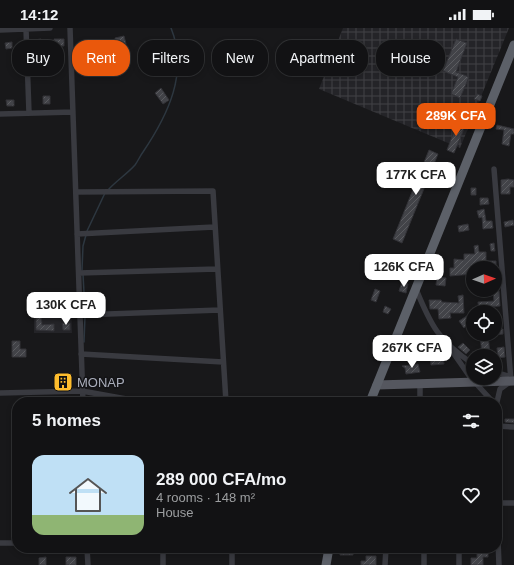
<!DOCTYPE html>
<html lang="en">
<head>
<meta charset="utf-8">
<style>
	body { margin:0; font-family:Arial,sans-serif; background:#1b1b1d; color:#f1f3f6; height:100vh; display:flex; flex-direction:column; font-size:15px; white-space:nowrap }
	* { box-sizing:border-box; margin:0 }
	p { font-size:13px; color:#9c9ea0 }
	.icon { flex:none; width:22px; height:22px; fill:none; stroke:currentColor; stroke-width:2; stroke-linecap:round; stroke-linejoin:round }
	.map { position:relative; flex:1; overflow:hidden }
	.sheet { position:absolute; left:12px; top:369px; width:490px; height:156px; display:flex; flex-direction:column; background:#121214; border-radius:16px; box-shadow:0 2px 6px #0003,0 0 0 1px #313234 }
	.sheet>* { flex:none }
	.banner { position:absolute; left:12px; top:12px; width:490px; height:36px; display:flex; gap:8px }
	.needle { width:26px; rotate:88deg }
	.controls { position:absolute; left:466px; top:233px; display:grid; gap:8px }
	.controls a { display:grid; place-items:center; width:36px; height:36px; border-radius:50%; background:#121214; box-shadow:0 2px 6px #0003,0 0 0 1px #313234; font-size:20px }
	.price { position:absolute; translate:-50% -34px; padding:0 9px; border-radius:8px; background:#fff; color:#222; font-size:13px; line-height:26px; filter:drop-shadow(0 1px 2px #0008) }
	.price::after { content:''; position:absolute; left:50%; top:24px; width:12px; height:9px; margin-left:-6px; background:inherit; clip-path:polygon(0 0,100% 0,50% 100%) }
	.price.current { background:#ea580c; color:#fff }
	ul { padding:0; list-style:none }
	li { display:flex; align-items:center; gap:12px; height:100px; padding:0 20px }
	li+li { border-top:1px solid #313234 }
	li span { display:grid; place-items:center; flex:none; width:112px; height:80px; border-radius:12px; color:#555 }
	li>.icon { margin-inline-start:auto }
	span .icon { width:48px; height:48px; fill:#fffc; stroke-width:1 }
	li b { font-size:17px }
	h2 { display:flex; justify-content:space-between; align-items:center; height:48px; padding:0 20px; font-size:17px }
	.chip { padding:0 14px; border-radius:16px; background:#121214; box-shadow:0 2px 6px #0003,0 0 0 1px #313234; font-size:14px; line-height:36px }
	.chip.current { background:#ea580c; color:#fff }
	.status { display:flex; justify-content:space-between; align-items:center; height:28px; padding:0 20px; background:#121214; direction:ltr }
	.status svg { height:11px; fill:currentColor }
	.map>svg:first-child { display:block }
	.built { fill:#242428 }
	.industrial { fill:url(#industrial-grid) }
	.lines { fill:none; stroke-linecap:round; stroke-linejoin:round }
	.stream { stroke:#2d3740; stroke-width:1.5 }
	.building { fill:url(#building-hatch); stroke:#323237 }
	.minor { stroke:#393a40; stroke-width:5.5 }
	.primary { stroke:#55575f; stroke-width:9 }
	.trunk { stroke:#5c6068; stroke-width:9 }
	.labels { text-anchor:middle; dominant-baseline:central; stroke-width:3; stroke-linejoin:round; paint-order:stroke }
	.poi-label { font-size:13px; fill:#aaaebb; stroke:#131316; text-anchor:start }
</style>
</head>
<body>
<div class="status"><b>14:12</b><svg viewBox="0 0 49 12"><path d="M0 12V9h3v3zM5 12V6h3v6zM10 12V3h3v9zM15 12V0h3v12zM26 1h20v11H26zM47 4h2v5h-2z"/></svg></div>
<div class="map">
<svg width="514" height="537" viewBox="0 0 514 537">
	<defs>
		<pattern id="industrial-grid" width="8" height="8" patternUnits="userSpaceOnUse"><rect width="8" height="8" fill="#242428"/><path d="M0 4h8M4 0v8" fill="none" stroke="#414145"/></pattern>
		<pattern id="building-hatch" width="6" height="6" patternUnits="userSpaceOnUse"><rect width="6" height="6" fill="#424348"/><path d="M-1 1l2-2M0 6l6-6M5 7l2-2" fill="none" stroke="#5b5c60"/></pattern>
	</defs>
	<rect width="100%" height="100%" fill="#18181a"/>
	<!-- built -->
	<path class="built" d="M71 274 72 305H34V275Z"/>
	<!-- industrial -->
	<path class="industrial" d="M343 0H509L460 120 319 61Z"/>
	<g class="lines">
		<!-- stream -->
		<path class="stream" d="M108 162C116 153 127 146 135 137 138 133 140 128 143 124 168 87 189 44 171 0
			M87 203 105 165
			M82 242 83 218 86 207
			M83 246 85 284
			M84 314 85 288"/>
	</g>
	<!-- building -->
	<path class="building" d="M124 8 126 16 117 19 115 10Z
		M41 11V19H34V12Z
		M54 11H64V18H55Z
		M456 11 467 15 456 44 469 49 460 70 451 66 458 49 443 43Z
		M12 14V20L6 21 5 15Z
		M155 17 158 29 152 31 148 19Z
		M49 28H55V33L49 34Z
		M41 42H47V47H41Z
		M161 60 169 72 163 76 155 65Z
		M477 66 482 68 480 73 474 71Z
		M43 68H50V76H43Z
		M6 72H14V78H7Z
		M458 93 466 96 454 125 447 122Z
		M497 97 514 101V106H511L509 118 502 116 504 102 496 101Z
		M429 122 438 126 402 215 393 211Z
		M508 151 514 152V159H510V166H501V152Z
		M471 160H476V167H471Z
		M480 170H488L489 176 480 177Z
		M484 181 486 193H492L493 200 483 201 482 189 479 190 477 183Z
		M513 192 514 197 505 199 504 194Z
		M468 196 469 202 459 204 458 198Z
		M494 215 495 223H491L490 216Z
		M478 217 479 224H486V233H496V238L473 240V246L450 248V240H454V231L464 232V226H475L474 218Z
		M404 240 415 245 413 249 402 244Z
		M437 249 446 250 445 258 436 257Z
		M402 254 408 256 406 265 399 263Z
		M375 261 380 263 376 274 371 272Z
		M499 263 500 278 484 279 485 284H479L478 274 494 273 493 264Z
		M463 267 464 285H450L451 290 439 291 438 281H430L429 272H441L442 274 459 275 458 268Z
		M385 278 391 281 388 286 383 284Z
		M36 283H41L42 297 54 296V303L36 302Z
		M473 284V291L464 300 459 293Z
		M62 295H70V302H63Z
		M503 301V306L495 307V302Z
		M480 306H488L490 327H482Z
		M12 313H20V321H26V329H12Z
		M463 315 470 322 466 326 458 319Z
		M428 317 431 321 425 325 422 321Z
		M412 319 419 322 415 331 408 328Z
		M504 319 505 329 498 330 497 320Z
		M430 328H443L444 336 431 337Z
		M418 336 420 344 406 346 405 340 402 338Z
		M505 391H514V395L505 394Z
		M353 521V527H340V522Z
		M477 523 488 524V529H483V537H471V530H477Z
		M366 528H376V537H361V533H366Z
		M46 529V537H39V530Z
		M66 529H76V537H66Z"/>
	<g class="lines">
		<!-- minor -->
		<path class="minor" d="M70 0 83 374
			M26 1 29 85
			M0 2 50 0
			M0 86 73 84
			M494 141 511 353 500 361 497 374
			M76 164 213 163 226 374
			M77 206 214 199
			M79 245 217 241
			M416 261C431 298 439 313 473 336
			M80 287 220 282
			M452 323 470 349 493 374
			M81 326 223 334
			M495 344 511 349
			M420 356V374
			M0 365 82 363 143 374
			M497 398 514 399
			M497 475H514
			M497 487 499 537
			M0 515H17
			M87 520 88 537
			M163 520V537
			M232 520V537
			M424 520V537
			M459 520V537
			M385 537 386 520"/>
		<!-- primary -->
		<path class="primary" d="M377 357 514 353"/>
		<!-- trunk -->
		<path class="trunk" d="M370 374 514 17
			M326 537 329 520"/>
	</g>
	<!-- icons -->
	<defs>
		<symbol id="building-square" viewBox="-11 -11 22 22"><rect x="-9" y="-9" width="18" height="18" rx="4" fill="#febd2d" stroke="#131316"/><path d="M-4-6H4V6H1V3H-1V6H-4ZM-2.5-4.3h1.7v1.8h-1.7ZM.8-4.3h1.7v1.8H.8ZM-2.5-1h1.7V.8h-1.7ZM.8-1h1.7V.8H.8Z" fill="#111"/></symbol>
	</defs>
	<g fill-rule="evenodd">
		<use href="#building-square" x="52" y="343" width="22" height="22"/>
	</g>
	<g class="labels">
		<!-- poi labels -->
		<g class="poi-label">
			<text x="77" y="354">MONAP</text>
		</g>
	</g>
</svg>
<div class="controls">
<a><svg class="needle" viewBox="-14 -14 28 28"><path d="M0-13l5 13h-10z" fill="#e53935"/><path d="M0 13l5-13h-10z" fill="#9c9ea0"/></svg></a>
<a><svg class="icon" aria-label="locate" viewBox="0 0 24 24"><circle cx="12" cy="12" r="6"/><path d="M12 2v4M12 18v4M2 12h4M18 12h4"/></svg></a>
<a><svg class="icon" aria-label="layers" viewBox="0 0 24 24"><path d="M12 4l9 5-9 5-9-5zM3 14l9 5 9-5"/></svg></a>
</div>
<b class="price current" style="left:456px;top:109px">289K CFA</b>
<b class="price" style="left:416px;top:168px">177K CFA</b>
<b class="price" style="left:404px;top:260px">126K CFA</b>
<b class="price" style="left:66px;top:298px">130K CFA</b>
<b class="price" style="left:412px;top:341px">267K CFA</b>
<div class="banner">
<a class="chip">Buy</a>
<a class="chip current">Rent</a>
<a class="chip">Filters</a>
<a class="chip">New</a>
<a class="chip">Apartment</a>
<a class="chip">House</a>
</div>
<section class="sheet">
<h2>5 homes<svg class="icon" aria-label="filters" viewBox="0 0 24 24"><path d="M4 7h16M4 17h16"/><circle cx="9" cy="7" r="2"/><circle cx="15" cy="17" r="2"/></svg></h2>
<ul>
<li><span style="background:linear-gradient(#bfe0f5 75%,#8fb573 0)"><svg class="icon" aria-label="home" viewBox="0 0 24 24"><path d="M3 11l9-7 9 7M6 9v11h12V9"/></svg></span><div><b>289 000 CFA/mo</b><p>4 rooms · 148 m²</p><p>House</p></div><svg class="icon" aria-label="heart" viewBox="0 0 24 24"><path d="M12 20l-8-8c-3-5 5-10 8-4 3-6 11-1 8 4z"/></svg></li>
</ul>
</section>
</div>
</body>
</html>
